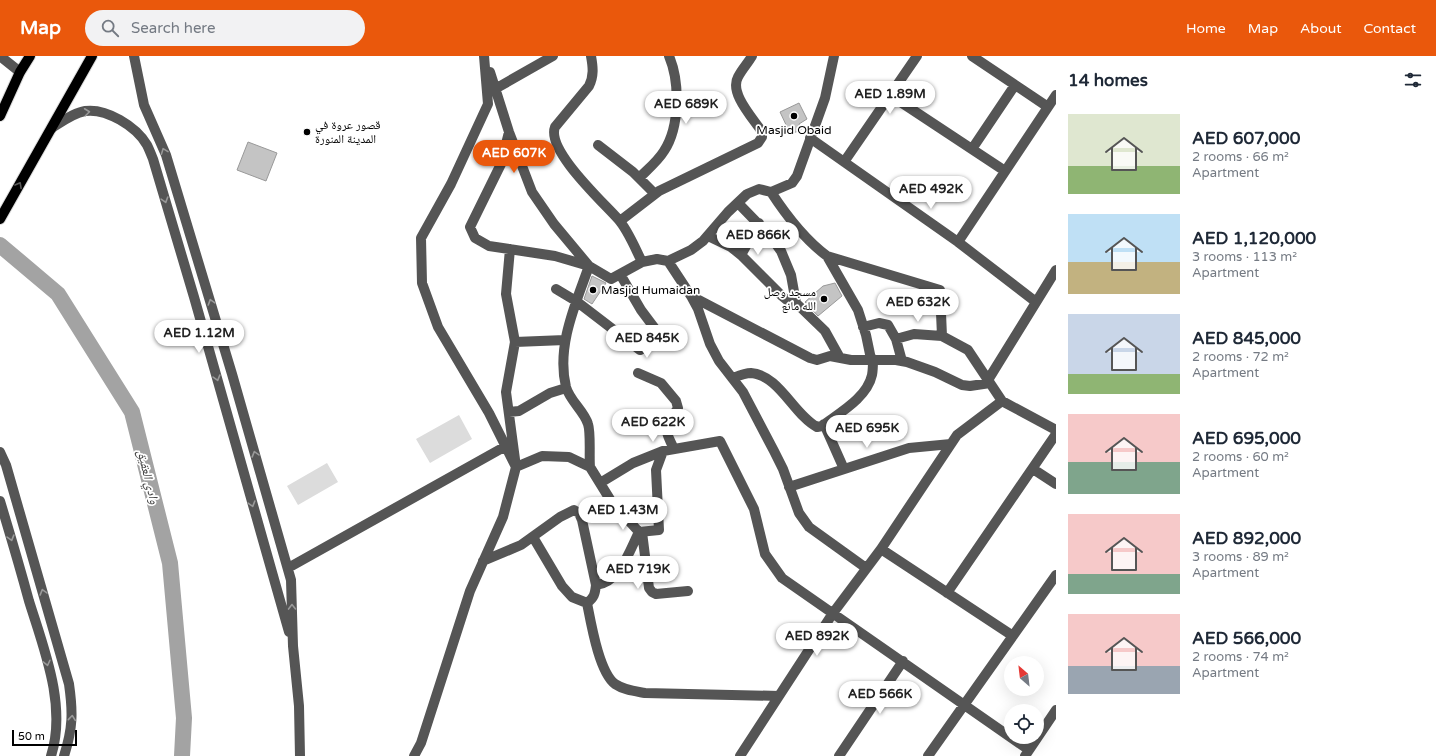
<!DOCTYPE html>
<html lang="en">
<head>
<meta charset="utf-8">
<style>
	body { margin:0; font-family:"Varela Round","Noto Naskh Arabic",sans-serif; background:#f2f2f3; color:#1f2937; height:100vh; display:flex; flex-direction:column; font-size:15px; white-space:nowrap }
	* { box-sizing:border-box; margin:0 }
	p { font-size:13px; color:#747a83 }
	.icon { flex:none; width:22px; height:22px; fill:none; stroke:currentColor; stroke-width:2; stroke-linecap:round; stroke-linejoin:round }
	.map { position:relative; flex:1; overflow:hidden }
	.panel { display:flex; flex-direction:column; background:#fff; width:380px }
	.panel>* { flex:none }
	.needle { width:26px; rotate:332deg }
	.controls { position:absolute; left:1004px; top:600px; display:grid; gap:8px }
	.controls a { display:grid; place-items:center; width:40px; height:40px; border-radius:50%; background:#fff; box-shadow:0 4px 16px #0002; font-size:20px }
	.scale { position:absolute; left:12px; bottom:10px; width:65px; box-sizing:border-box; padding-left:4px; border:2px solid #000; border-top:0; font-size:11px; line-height:14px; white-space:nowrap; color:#000; -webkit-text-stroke:3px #fff; paint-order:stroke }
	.price { position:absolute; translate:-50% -34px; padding:0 9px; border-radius:14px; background:#fff; color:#222; font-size:13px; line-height:26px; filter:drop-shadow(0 1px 2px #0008) }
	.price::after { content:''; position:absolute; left:50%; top:24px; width:12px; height:9px; margin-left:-6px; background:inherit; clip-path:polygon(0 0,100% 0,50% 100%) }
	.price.active { background:#ea580c; color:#fff }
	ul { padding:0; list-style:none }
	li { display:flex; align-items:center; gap:12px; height:100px; padding:0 12px }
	li span { display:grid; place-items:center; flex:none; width:112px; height:80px; border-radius:0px; color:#555 }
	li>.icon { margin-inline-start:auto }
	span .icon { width:48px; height:48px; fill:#fffc; stroke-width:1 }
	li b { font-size:17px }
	h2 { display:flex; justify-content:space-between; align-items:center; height:48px; padding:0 12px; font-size:17px }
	header { display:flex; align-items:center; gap:24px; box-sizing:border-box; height:56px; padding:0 20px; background:#ea580c; color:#fff }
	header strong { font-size:19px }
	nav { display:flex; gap:22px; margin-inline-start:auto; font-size:14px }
	.search { width:280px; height:36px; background:#f2f2f3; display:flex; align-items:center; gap:10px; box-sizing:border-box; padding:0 14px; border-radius:22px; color:#747a83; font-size:15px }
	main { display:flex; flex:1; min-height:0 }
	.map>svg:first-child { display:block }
	.green { fill:#dcdcdc }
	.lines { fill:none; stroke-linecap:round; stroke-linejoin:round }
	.river { stroke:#a3a3a3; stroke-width:16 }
	.building { fill:#c4c4c4; stroke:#999 }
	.major-casing { stroke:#dbdbdb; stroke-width:12 }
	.minor { stroke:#555; stroke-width:10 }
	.major { stroke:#000; stroke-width:10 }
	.oneway { stroke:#999 }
	.oneway2 { stroke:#595959 }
	.poi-dot { fill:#000; stroke:#fff; stroke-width:1.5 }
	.labels { text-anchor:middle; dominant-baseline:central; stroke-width:3.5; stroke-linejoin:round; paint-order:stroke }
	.poi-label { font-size:12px; fill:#000; stroke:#fff; text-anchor:start }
	.water-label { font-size:13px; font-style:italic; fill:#444; stroke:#fff }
</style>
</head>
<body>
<header>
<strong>Map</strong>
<div class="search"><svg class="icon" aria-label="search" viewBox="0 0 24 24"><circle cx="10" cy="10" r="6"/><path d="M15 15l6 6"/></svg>Search here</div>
<nav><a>Home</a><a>Map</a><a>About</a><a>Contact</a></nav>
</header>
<main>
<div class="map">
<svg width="1056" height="700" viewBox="0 0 1056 700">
	<rect width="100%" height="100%" fill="#fff"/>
	<!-- green -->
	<path class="green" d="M459 359 472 383 430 407 416 383Z
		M327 407 338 426 298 449 287 430Z"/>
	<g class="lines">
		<!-- river -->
		<path class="river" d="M0 189 58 238 132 356 170 507 184 662 182 700"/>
	</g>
	<!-- building -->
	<path class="building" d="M799 47 807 63 799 68 801 74 793 77 788 73 780 56Z
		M248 86 277 97 266 125 237 114Z
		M592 220 606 227 592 248 584 243Z
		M835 227 842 240 818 260 805 246 823 230Z"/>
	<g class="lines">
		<defs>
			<path id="major" d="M0 60 20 16 30 0
				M0 163 92 0"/>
		</defs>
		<!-- major casing -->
		<use href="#major" class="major-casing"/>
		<!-- minor -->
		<path class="minor" d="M0 0 20 16
			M134 0 144 49 166 99 232 318 291 524 293 590 299 650 300 700
			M591 0C593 11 594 20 589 30L555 71C546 94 603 146 618 163 628 174 635 192 642 206
			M972 0 1048 51
			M490 16 509 76 532 136 554 168 589 210C576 247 556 290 566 331 570 345 584 355 588 368 591 377 589 400 590 411
			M495 33 553 0
			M890 39 1005 115
			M52 72C61 66 73 57 85 55 106 52 136 70 147 89 149 93 151 98 153 103L194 241 289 576
			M509 76 501 108 470 171 475 182 489 190 555 200 589 210 611 223 642 206 657 203 668 205 691 194 703 185 728 156 747 138 759 133 771 136C786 159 804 183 827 200L940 234 942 280 968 294 1002 345 1056 374
			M810 82 958 186 1036 246
			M598 89 633 116 655 138
			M972 93 1015 29
			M844 106 917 0
			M639 122C647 114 658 105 664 95 680 71 680 26 669 0
			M771 136 792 127 797 120 825 42 834 0
			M738 147 771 181 781 195 791 219 796 247 825 275 840 302
			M620 165 659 135 758 87 762 81V76C753 62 729 37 738 21 742 13 748 7 752 0
			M708 180 731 191 741 199 782 240 788 245 796 247
			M958 186 1056 39
			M510 193 506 238 515 286 506 336 516 411 542 400 569 401 590 411 611 445 639 476 659 474 656 414 663 395
			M741 199 759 167
			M827 200 858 254 866 279 871 303
			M668 205 691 240 698 253 710 288 719 305 743 336 774 395 783 413 799 457 809 471 866 512
			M556 233 576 245 640 294 662 282 641 254 620 218
			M691 240 810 302 817 304 830 300 851 304H896L907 306 935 316 962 329 970 330 990 327
			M863 271 879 267 888 269 896 283 902 305
			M896 283 914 278 942 280
			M515 286 565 284
			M638 317 661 327 676 345 678 352C665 373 662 369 674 393
			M733 322C738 320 745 317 751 317 779 319 794 359 817 371L822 370C839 357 867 342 872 319 873 314 873 308 873 303
			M988 324 1056 214
			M1002 345 957 379 881 493 1013 580
			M509 356 519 355 550 337 566 332
			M824 368 844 413
			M0 396 6 409 69 628C73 656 73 672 64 700
			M1033 413 1056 428
			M600 427 633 407 663 395 720 385 754 453 765 498 782 522 1029 694
			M789 431 909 392 951 388
			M0 445C10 478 20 512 29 545 44 593 67 650 51 700
			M642 476 649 532 652 536 656 538 688 535
			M533 481 562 530 572 541 587 547
			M483 505 521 489 560 461 574 454 579 457 582 464 596 529C595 538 594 542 587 547
			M288 512 506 390
			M596 529C620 526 629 496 639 476
			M947 537 1056 378
			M587 547C591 567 599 616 615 628 624 634 634 635 645 637L779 640
			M414 700 421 687 470 535 503 461 516 411 489 357 438 271 422 227 421 182 451 128 488 48 484 0
			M740 700 833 557 881 493
			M839 700 903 605
			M928 700 1056 519
			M1025 700 1056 654"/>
		<!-- major -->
		<use href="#major" class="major"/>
	</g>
	<!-- one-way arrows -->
	<defs><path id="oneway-chevron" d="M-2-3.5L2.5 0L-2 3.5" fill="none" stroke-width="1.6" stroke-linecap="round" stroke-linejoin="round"/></defs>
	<g class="oneway">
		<use href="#oneway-chevron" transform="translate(87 56) rotate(-7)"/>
		<use href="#oneway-chevron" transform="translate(164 95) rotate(-111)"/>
		<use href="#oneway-chevron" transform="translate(165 144) rotate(73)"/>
		<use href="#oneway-chevron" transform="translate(211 246) rotate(-107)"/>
		<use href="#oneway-chevron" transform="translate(217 322) rotate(74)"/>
		<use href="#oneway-chevron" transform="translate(255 398) rotate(-106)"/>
		<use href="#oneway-chevron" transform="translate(252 448) rotate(74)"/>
		<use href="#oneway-chevron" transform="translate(11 482) rotate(74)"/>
		<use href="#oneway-chevron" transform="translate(43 536) rotate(-106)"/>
		<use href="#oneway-chevron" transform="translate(292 551) rotate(-91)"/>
		<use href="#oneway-chevron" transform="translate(47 607) rotate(77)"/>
		<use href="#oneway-chevron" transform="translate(72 662) rotate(-84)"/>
	</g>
	<use class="oneway2" href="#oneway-chevron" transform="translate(19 129) rotate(-61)"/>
	<!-- markers -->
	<g class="poi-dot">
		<circle cx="794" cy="60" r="4"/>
		<circle cx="307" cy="76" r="4"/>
		<circle cx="593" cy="234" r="4"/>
		<circle cx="824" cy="243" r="4"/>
	</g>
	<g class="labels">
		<!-- poi labels -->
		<g class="poi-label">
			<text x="315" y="69">قصور عروة في<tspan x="315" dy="14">المدينة المنورة</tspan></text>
			<text x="794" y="74" text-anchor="middle">Masjid Obaid</text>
			<text x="601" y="234">Masjid Humaidan</text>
			<text x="816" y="236" text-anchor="end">مسجد وصل<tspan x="816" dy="14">الله مانع</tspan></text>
		</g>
		<!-- water labels -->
		<g class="water-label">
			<text transform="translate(148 421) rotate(76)">وادي العقيق</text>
		</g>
	</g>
</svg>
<div class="controls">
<a><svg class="needle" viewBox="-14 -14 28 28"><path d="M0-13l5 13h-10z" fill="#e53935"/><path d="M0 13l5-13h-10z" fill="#747a83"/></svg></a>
<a><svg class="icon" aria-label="locate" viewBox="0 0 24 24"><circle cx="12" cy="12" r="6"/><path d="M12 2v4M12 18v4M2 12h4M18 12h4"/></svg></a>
</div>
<div class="scale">50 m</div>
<b class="price" style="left:890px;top:59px">AED 1.89M</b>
<b class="price" style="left:686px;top:69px">AED 689K</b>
<b class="price active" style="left:514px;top:118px">AED 607K</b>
<b class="price" style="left:931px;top:154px">AED 492K</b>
<b class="price" style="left:758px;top:200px">AED 866K</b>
<b class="price" style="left:918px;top:267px">AED 632K</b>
<b class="price" style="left:199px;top:298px">AED 1.12M</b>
<b class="price" style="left:647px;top:303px">AED 845K</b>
<b class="price" style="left:653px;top:387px">AED 622K</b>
<b class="price" style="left:867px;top:393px">AED 695K</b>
<b class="price" style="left:623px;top:475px">AED 1.43M</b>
<b class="price" style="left:638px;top:534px">AED 719K</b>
<b class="price" style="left:817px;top:601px">AED 892K</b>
<b class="price" style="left:880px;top:659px">AED 566K</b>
</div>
<section class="panel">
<h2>14 homes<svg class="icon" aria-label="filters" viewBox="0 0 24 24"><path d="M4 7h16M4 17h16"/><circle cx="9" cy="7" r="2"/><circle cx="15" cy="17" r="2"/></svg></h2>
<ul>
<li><span style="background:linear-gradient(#dfe7d0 65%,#8fb573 0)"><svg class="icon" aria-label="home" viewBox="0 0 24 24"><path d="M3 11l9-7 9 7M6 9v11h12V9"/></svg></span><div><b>AED 607,000</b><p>2 rooms · 66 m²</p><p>Apartment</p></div></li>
<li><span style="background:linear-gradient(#bfe0f5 60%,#c2b280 0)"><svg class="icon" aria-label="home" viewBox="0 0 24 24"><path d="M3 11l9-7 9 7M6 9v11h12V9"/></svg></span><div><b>AED 1,120,000</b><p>3 rooms · 113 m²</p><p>Apartment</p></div></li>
<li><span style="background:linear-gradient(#c9d6e8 75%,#8fb573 0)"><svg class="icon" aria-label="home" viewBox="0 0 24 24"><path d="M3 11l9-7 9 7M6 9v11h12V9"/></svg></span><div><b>AED 845,000</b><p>2 rooms · 72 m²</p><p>Apartment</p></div></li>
<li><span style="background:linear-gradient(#f6c9c9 60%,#7fa58c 0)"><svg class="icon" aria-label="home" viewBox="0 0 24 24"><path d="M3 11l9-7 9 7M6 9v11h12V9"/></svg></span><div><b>AED 695,000</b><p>2 rooms · 60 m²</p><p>Apartment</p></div></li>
<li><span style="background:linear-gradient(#f6c9c9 75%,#7fa58c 0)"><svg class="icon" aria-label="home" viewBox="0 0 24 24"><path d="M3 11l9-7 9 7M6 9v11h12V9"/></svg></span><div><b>AED 892,000</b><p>3 rooms · 89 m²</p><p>Apartment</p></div></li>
<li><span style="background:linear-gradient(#f6c9c9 65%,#9aa5b1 0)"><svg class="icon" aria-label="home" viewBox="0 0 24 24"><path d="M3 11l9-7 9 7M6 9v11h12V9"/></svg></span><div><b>AED 566,000</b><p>2 rooms · 74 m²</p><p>Apartment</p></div></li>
</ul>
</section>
</main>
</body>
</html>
